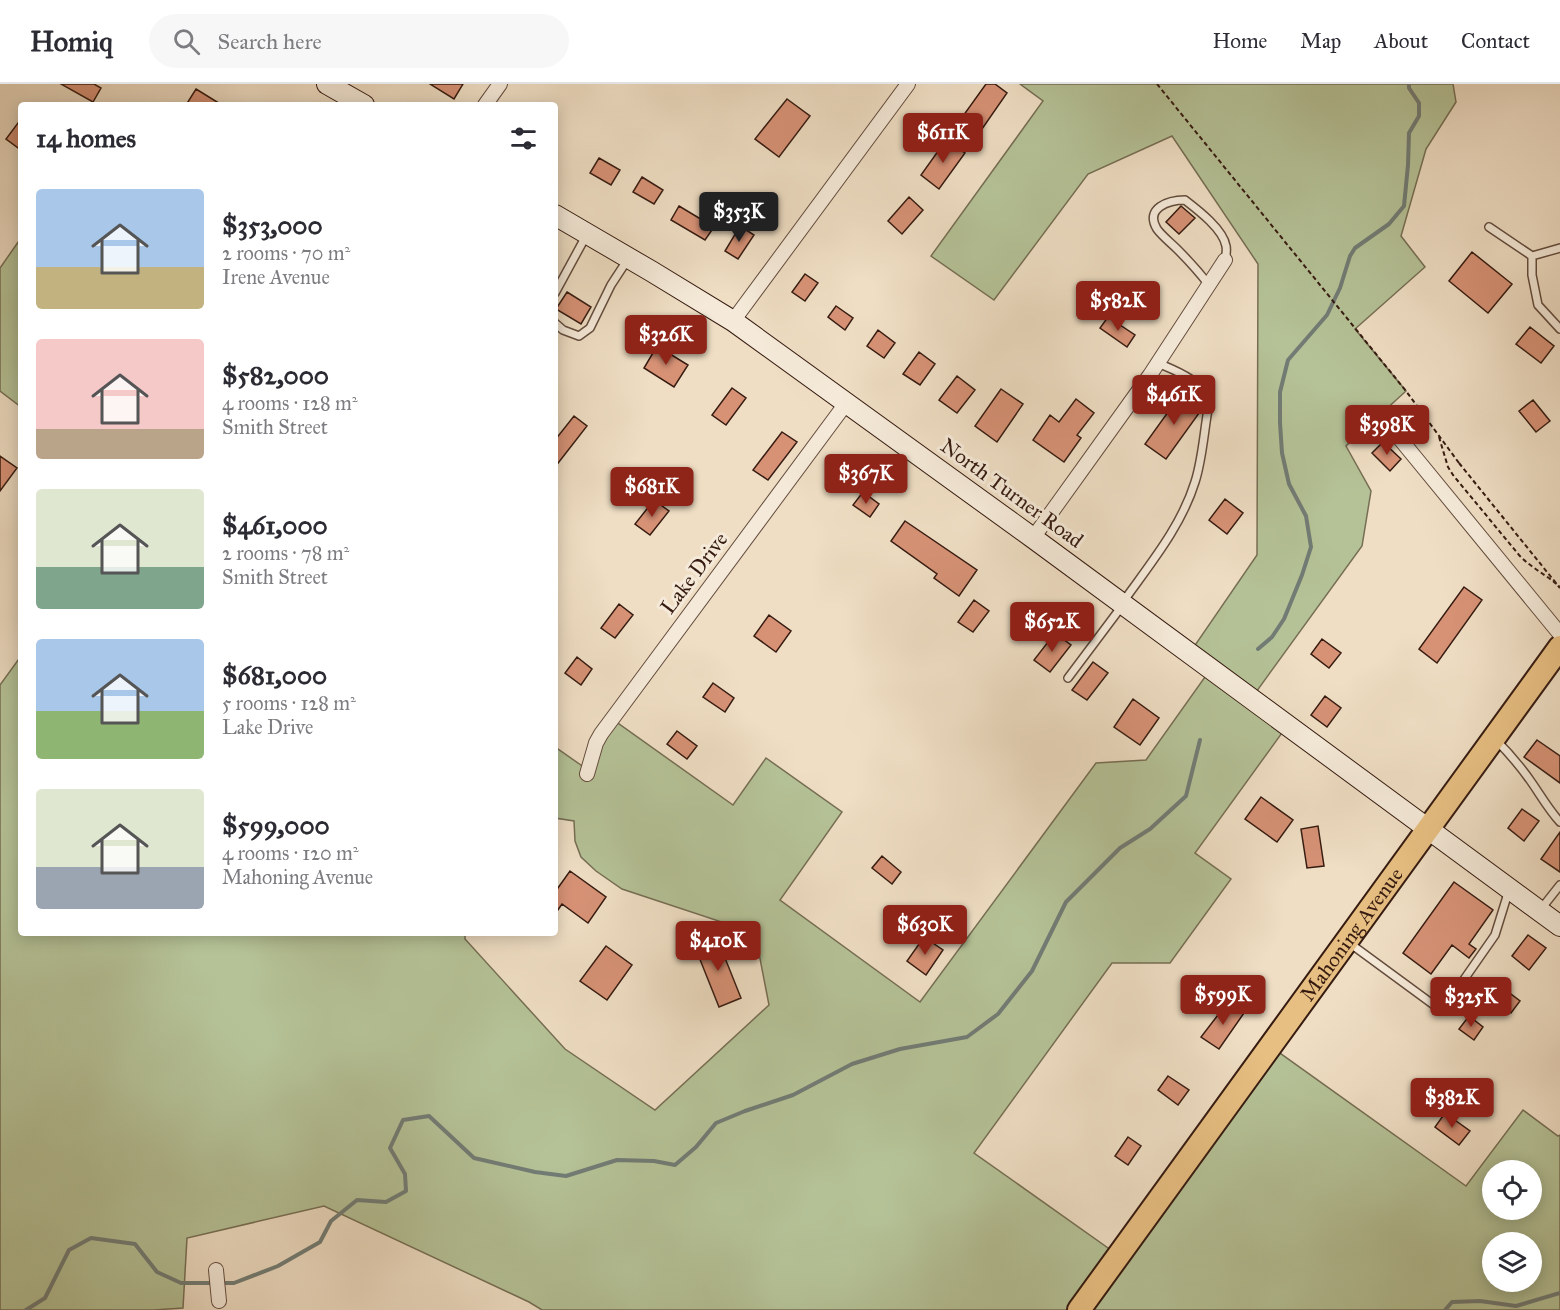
<!DOCTYPE html>
<html lang="en">
<head>
<meta charset="utf-8">
<style>
	body { margin:0; font-family:"IM FELL Great Primer",serif; background:#f7f7f7; color:#2b2b33; height:100vh; display:flex; flex-direction:column; font-size:22px; white-space:nowrap }
	* { box-sizing:border-box; margin:0 }
	p { font-size:20px; color:#7c7c81 }
	.icon { flex:none; width:33px; height:33px; fill:none; stroke:currentColor; stroke-width:2; stroke-linecap:round; stroke-linejoin:round }
	.map { position:relative; flex:1; overflow:hidden }
	.panel { position:absolute; left:18px; top:18px; width:540px; height:834px; display:flex; flex-direction:column; background:#fff; border-radius:6px; box-shadow:0 3px 15px #0003 }
	.panel>* { flex:none }
	.fabs { position:absolute; left:1482px; top:1076px; display:grid; gap:12px }
	.fabs a { display:grid; place-items:center; width:60px; height:60px; border-radius:50%; background:#fff; box-shadow:0 3px 15px #0003; font-size:30px }
	.price { position:absolute; translate:-50% -51px; padding:0 14px; border-radius:6px; background:#8f2418; color:#fff; font-size:20px; line-height:39px; filter:drop-shadow(0 2px 3px #0008) }
	.price::after { content:''; position:absolute; left:50%; top:36px; width:18px; height:14px; margin-left:-9px; background:inherit; clip-path:polygon(0 0,100% 0,50% 100%) }
	.price.active { background:#222; color:#fff }
	ul { padding:0; list-style:none }
	li { display:flex; align-items:center; gap:18px; height:150px; padding:0 18px }
	li span { display:grid; place-items:center; flex:none; width:168px; height:120px; border-radius:6px; color:#555 }
	li>.icon { margin-inline-start:auto }
	span .icon { width:72px; height:72px; fill:#fffc; stroke-width:1 }
	li b { font-size:26px }
	h2 { display:flex; justify-content:space-between; align-items:center; height:72px; padding:0 18px; font-size:26px }
	header { display:flex; align-items:center; gap:36px; box-sizing:border-box; height:84px; padding:0 30px; background:#fff; border-bottom:2px solid #e1e1e2 }
	header strong { font-size:28px }
	nav { display:flex; gap:33px; margin-inline-start:auto; font-size:21px }
	.search { width:420px; height:54px; background:#f7f7f7; display:flex; align-items:center; gap:15px; box-sizing:border-box; padding:0 21px; border-radius:33px; color:#7c7c81; font-size:22px }
	.map>svg:first-child { display:block }
	.green { fill:#b5c297; stroke:#766e54; stroke-width:1.5; fill-rule:evenodd }
	.lines { fill:none; stroke-linecap:round; stroke-linejoin:round }
	.stream { stroke:#727c75; stroke-width:4 }
	.building { fill:#d79276; stroke:#361b11; stroke-width:1.5 }
	.lane-casing { stroke:#644c3e; stroke-width:10 }
	.street-casing { stroke:#644c3e; stroke-width:16 }
	.secondary-casing { stroke:#361b11; stroke-width:22 }
	.primary-casing { stroke:#361b11; stroke-width:26 }
	.path { stroke:#361b11; stroke-width:2; stroke-dasharray:4.5 3; stroke-linecap:butt }
	.lane { stroke:#f5ead9; stroke-width:7 }
	.street { stroke:#f5ead9; stroke-width:14 }
	.secondary { stroke:#f5ead9; stroke-width:20 }
	.primary { stroke:#e8bf82; stroke-width:22 }
	.path-bridge { stroke:#361b11; stroke-width:2; stroke-dasharray:4.5 3; stroke-linecap:butt }
	.labels { text-anchor:middle; dominant-baseline:central; stroke-width:6; stroke-linejoin:round; paint-order:stroke }
	.street-label { font-size:21px; fill:#361b11; stroke:#f5ead9 }
</style>
</head>
<body>
<header>
<strong>Homiq</strong>
<div class="search"><svg class="icon" aria-label="search" viewBox="0 0 24 24"><circle cx="10" cy="10" r="6"/><path d="M15 15l6 6"/></svg>Search here</div>
<nav><a>Home</a><a>Map</a><a>About</a><a>Contact</a></nav>
</header>
<div class="map">
<svg width="1560" height="1226" viewBox="0 0 1560 1226">
	<rect width="100%" height="100%" fill="#efdec4"/>
	<filter id="stains"><feTurbulence type="fractalNoise" baseFrequency=".00333" numOctaves="4"/><feColorMatrix values="0 0 0 0 .2 0 0 0 0 .09 0 0 0 0 .02 0 0 0 .5 -.17"/></filter>
	<radialGradient id="worn" r=".72"><stop offset=".6" stop-color="#630" stop-opacity="0"/><stop offset="1" stop-color="#630" stop-opacity=".3"/></radialGradient>
	<!-- green -->
	<path class="green" d="M1020 0H1453L1456 18 1426 65 1401 152 1425 183 1355 245 1406 307 1346 362 1371 407 1362 462 1251 615 1287 642 1195 769 1231 795 1170 879H1112L974 1069 1118 1171 1270 962 1466 1102 1523 1026 1558 1052 1560 1051V1226H542L529 1218 324 1122 187 1154 183 1224 154 1226H0V601L21 572V849H465V855L565 965 655 1026 769 921 755 849 622 805 596 787 581 773 575 757 574 737 555 734V663L588 686 612 635 733 721 766 674 842 728 780 816 920 918 1096 679 1146 676 1210 586 1189 570 1257 471 1258 180 1172 52 1088 90 994 216 931 172 1043 17ZM1492 1086H1532V1125H1492ZM1492 1158H1532V1197H1492Z
		M21 154V323L0 307V184Z"/>
	<g class="lines">
		<!-- stream -->
		<path class="stream" d="M1258 565 1272 553 1284 535 1302 491 1311 463 1306 432 1289 400 1282 369 1280 339V308L1288 276 1327 231 1340 204 1350 172 1355 164 1389 140 1404 122 1408 81 1409 49 1419 32V19L1409 4V0
			M220 1199H234L278 1182 320 1158 331 1137 357 1116 386 1118 406 1107 405 1090 390 1064 403 1036 429 1032 474 1074 535 1088 566 1092 617 1076 654 1077 675 1081 696 1063 716 1039 745 1027 793 1011 852 980 900 965 967 953 998 930 1032 887 1066 818 1120 764 1150 745 1186 712 1200 656
			M26 1226 45 1214 69 1166 91 1154 135 1160 157 1188 181 1199H213
			M1445 1226 1452 1218 1480 1217 1516 1222 1560 1209"/>
	</g>
	<!-- building -->
	<path class="building" d="M61 0H94L101 4 93 18Z
		M430 0H463L454 15Z
		M986 0H995L1007 9 982 45 963 32Z
		M196 5 222 21H186Z
		M787 15 810 32 779 73 755 55Z
		M21 35V66L6 55Z
		M946 56 965 69 939 105 921 91Z
		M599 74 620 86 611 101 590 89Z
		M642 93 663 106 654 120 633 108Z
		M909 113 923 126 902 150 888 137Z
		M679 122 714 143 705 156 671 136Z
		M1181 122 1195 134 1179 150 1166 138Z
		M740 142 754 151 738 175 725 167Z
		M1472 168 1512 200 1488 229 1449 197Z
		M805 190 818 199 805 217 792 208Z
		M567 208 591 223 581 240 556 225Z
		M836 222 853 234 845 246 828 233Z
		M1108 233 1135 251 1127 263 1100 244Z
		M1530 243 1554 262 1541 279 1516 260Z
		M878 246 895 259 884 274 867 262Z
		M657 262 688 281 674 303 644 284Z
		M919 268 935 280 920 301 903 290Z
		M957 292 975 306 957 329 939 316Z
		M732 304 746 314 726 341 712 331Z
		M1001 305 1023 320 997 358 975 342Z
		M1181 310 1202 325 1166 375 1145 360Z
		M1076 315 1094 329 1077 351 1081 354 1064 378 1033 356 1050 331 1059 338Z
		M1533 316 1550 337 1536 348 1519 327Z
		M574 332 587 342 555 383V356Z
		M782 348 797 358 768 396 753 386Z
		M1383 358 1401 375 1390 387 1372 369Z
		M0 372 17 384 0 407Z
		M863 408 879 420 870 433 853 421Z
		M1225 415 1243 429 1227 450 1209 436Z
		M654 416 669 427 650 451 635 440Z
		M905 437 977 486 959 512 934 494 937 490 891 457Z
		M1464 503 1482 516 1437 579 1419 565Z
		M974 516 989 527 973 548 958 538Z
		M619 520 633 531 615 554 601 544Z
		M769 531 791 547 776 568 754 552Z
		M1055 549 1071 561 1050 588 1034 576Z
		M1322 555 1341 569 1329 584 1311 570Z
		M577 573 592 585 581 601 565 589Z
		M1093 578 1108 589 1087 616 1072 606Z
		M713 599 734 614 725 628 703 613Z
		M1325 612 1341 624 1327 643 1311 631Z
		M1133 615 1159 634 1140 661 1114 643Z
		M677 647 697 662 687 675 667 660Z
		M1537 656 1560 672V699L1524 673Z
		M1261 713 1293 736 1277 758 1245 735Z
		M1522 725 1539 737 1524 757 1508 744Z
		M1318 742 1324 782 1307 784 1301 745Z
		M1560 748V788L1541 775Z
		M882 772 901 788 892 800 872 784Z
		M570 787 606 813 588 839 562 820 555 830V808Z
		M1454 798 1493 826 1469 860 1476 865 1469 874 1452 861 1431 890 1403 869Z
		M1528 851 1546 864 1529 886 1512 872Z
		M924 853 943 866 926 891 907 877Z
		M717 854 741 914 719 923 695 863Z
		M606 862 632 881 607 916 580 897Z
		M1507 907 1520 917 1511 929 1498 919Z
		M1228 918 1244 929 1219 965 1201 953Z
		M1469 932 1483 943 1474 956 1459 945Z
		M1168 992 1189 1006 1178 1021 1158 1006Z
		M1445 1029 1470 1047 1459 1061 1435 1043Z
		M1128 1053 1141 1062 1128 1081 1115 1072Z"/>
	<g class="lines">
		<defs>
			<path id="lane" d="M1489 143 1532 172V191L1538 221 1560 245
				M1532 172 1560 164
				M1209 201C1199 188 1189 177 1177 165 1171 159 1162 152 1157 145 1144 124 1169 116 1185 116 1198 126 1223 145 1226 162 1227 167 1226 171 1225 176
				M555 209 586 152
				M555 239 563 246 579 252 590 244 611 201 628 175
				M1123 518C1150 480 1181 443 1195 398 1203 373 1204 345 1209 320 1208 315 1207 310 1204 306 1192 293 1173 285 1157 279
				M1068 594 1122 522
				M1495 655C1509 669 1521 683 1532 699 1541 712 1549 726 1560 738
				M1541 825 1560 801
				M1348 858 1442 927 1495 851 1509 806"/>
			<path id="street" d="M485 21 500 0
				M733 237 908 0
				M1396 350 1560 550
				M1033 454 1150 291 1225 176
				M587 690 596 659 601 650 847 318
				M216 1186 219 1217"/>
			<path id="secondary" d="M327 0 364 21
				M555 131 651 187 733 237 1033 454 1560 842"/>
			<g id="primary">
				<path id="s1" d="M1079 1226 1560 563"/>
			</g>
		</defs>
		<!-- lane casing -->
		<use href="#lane" class="lane-casing"/>
		<!-- street casing -->
		<use href="#street" class="street-casing"/>
		<!-- secondary casing -->
		<use href="#secondary" class="secondary-casing"/>
		<!-- primary casing -->
		<use href="#primary" class="primary-casing"/>
		<!-- path -->
		<path class="path" d="M1157 0 1406 307 1459 379
			M1439 353 1448 383 1453 391 1519 471C1531 484 1547 491 1560 503"/>
		<!-- lane -->
		<use href="#lane" class="lane"/>
		<!-- street -->
		<use href="#street" class="street"/>
		<!-- secondary -->
		<use href="#secondary" class="secondary"/>
		<!-- primary -->
		<use href="#primary" class="primary"/>
		<!-- path-bridge -->
		<path class="path-bridge" d="M1459 379 1560 504"/>
	</g>
	<g class="labels">
		<!-- street labels -->
		<g class="street-label">
			<text transform="translate(1012 409) rotate(36)">North Turner Road</text>
			<text transform="translate(694 489) rotate(-53)">Lake Drive</text>
			<text stroke="none"><textPath href="#s1" startOffset="464">Mahoning Avenue</textPath></text>
		</g>
	</g>
	<rect width="100%" height="100%" filter="url(#stains)"/>
	<rect width="100%" height="100%" fill="url(#worn)"/>
</svg>
<div class="fabs">
<a><svg class="icon" aria-label="locate" viewBox="0 0 24 24"><circle cx="12" cy="12" r="6"/><path d="M12 2v4M12 18v4M2 12h4M18 12h4"/></svg></a>
<a><svg class="icon" aria-label="layers" viewBox="0 0 24 24"><path d="M12 4l9 5-9 5-9-5zM3 14l9 5 9-5"/></svg></a>
</div>
<b class="price" style="left:943px;top:80px">$611K</b>
<b class="price active" style="left:739px;top:159px">$353K</b>
<b class="price" style="left:1118px;top:248px">$582K</b>
<b class="price" style="left:666px;top:282px">$326K</b>
<b class="price" style="left:1174px;top:342px">$461K</b>
<b class="price" style="left:1387px;top:372px">$398K</b>
<b class="price" style="left:866px;top:421px">$367K</b>
<b class="price" style="left:652px;top:434px">$681K</b>
<b class="price" style="left:1052px;top:569px">$652K</b>
<b class="price" style="left:925px;top:872px">$630K</b>
<b class="price" style="left:718px;top:888px">$410K</b>
<b class="price" style="left:1223px;top:942px">$599K</b>
<b class="price" style="left:1471px;top:944px">$325K</b>
<b class="price" style="left:1452px;top:1045px">$382K</b>
<section class="panel">
<h2>14 homes<svg class="icon" aria-label="filters" viewBox="0 0 24 24"><path d="M4 7h16M4 17h16"/><circle cx="9" cy="7" r="2"/><circle cx="15" cy="17" r="2"/></svg></h2>
<ul>
<li><span style="background:linear-gradient(#a9c7e8 65%,#c2b280 0)"><svg class="icon" aria-label="home" viewBox="0 0 24 24"><path d="M3 11l9-7 9 7M6 9v11h12V9"/></svg></span><div><b>$353,000</b><p>2 rooms · 70 m²</p><p>Irene Avenue</p></div></li>
<li><span style="background:linear-gradient(#f6c9c9 75%,#b9a48a 0)"><svg class="icon" aria-label="home" viewBox="0 0 24 24"><path d="M3 11l9-7 9 7M6 9v11h12V9"/></svg></span><div><b>$582,000</b><p>4 rooms · 128 m²</p><p>Smith Street</p></div></li>
<li><span style="background:linear-gradient(#dfe7d0 65%,#7fa58c 0)"><svg class="icon" aria-label="home" viewBox="0 0 24 24"><path d="M3 11l9-7 9 7M6 9v11h12V9"/></svg></span><div><b>$461,000</b><p>2 rooms · 78 m²</p><p>Smith Street</p></div></li>
<li><span style="background:linear-gradient(#a9c7e8 60%,#8fb573 0)"><svg class="icon" aria-label="home" viewBox="0 0 24 24"><path d="M3 11l9-7 9 7M6 9v11h12V9"/></svg></span><div><b>$681,000</b><p>5 rooms · 128 m²</p><p>Lake Drive</p></div></li>
<li><span style="background:linear-gradient(#dfe7d0 65%,#9aa5b1 0)"><svg class="icon" aria-label="home" viewBox="0 0 24 24"><path d="M3 11l9-7 9 7M6 9v11h12V9"/></svg></span><div><b>$599,000</b><p>4 rooms · 120 m²</p><p>Mahoning Avenue</p></div></li>
</ul>
</section>
</div>
</body>
</html>
